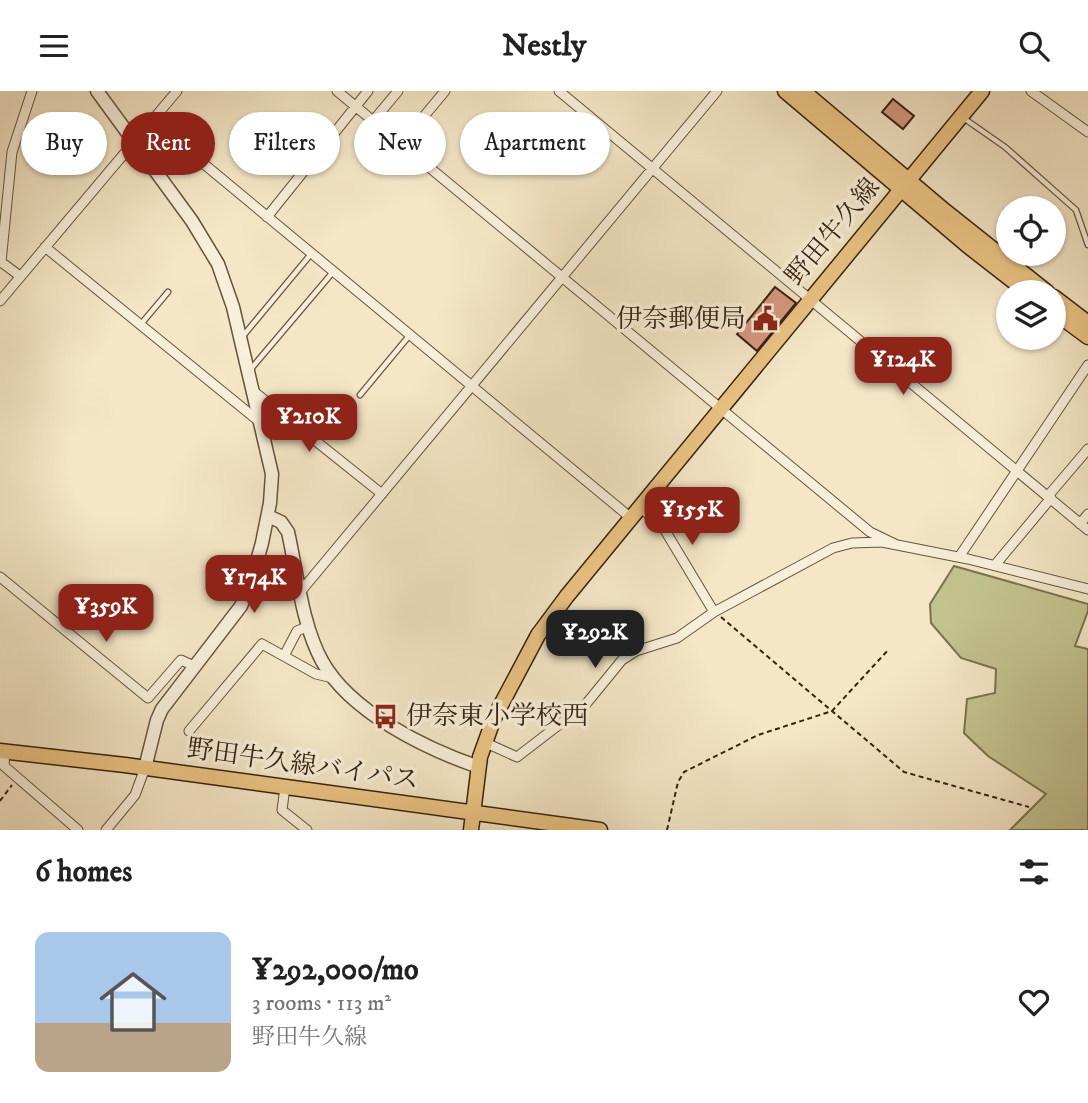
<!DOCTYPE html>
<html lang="en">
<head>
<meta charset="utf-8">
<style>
	body { margin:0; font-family:"IM FELL DW Pica","Noto Serif JP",serif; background:#f2f2f2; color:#222; height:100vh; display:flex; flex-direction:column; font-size:26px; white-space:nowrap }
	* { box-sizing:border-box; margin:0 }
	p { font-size:23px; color:#767676 }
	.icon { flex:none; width:38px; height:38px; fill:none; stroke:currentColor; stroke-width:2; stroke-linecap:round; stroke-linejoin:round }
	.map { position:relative; height:739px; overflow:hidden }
	.drawer { display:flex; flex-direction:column; background:#fff; flex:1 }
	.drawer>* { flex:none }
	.hud { position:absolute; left:21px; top:21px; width:700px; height:63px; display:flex; gap:14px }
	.fabs { position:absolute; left:996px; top:105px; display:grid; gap:14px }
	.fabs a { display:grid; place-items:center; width:70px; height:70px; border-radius:50%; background:#fff; box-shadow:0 2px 5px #0004; font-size:35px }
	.price { position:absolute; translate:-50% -60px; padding:0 16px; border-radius:14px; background:#8f2418; color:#fff; font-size:23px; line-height:46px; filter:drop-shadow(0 2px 4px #0008) }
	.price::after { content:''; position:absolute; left:50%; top:42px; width:21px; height:16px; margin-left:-10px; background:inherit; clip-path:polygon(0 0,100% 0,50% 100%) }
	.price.active { background:#222; color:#fff }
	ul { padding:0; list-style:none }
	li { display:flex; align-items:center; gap:21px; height:175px; padding:0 35px }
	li+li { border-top:2px solid #e0e0e0 }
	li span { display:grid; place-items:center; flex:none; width:196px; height:140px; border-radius:14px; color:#555 }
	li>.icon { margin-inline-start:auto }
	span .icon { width:84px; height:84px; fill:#fffc; stroke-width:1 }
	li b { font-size:30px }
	h2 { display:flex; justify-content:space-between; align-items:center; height:84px; padding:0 35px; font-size:30px }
	.pill { padding:0 24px; border-radius:32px; background:#fff; box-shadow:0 2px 5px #0004; font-size:24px; line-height:63px }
	.pill.active { background:#8f2418; color:#fff }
	header { display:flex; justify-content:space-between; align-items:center; height:91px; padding:0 35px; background:#fff; font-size:32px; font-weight:700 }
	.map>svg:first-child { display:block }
	.green { fill:#c3c390; stroke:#7c7250; stroke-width:2 }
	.building { fill:#d6977f; stroke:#362211; stroke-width:2 }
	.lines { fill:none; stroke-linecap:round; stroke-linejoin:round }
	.service-casing { stroke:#66533e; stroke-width:7 }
	.minor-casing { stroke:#66533e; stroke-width:11 }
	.tertiary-casing { stroke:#66533e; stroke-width:15 }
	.primary-casing { stroke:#362211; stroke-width:17 }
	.path { stroke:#362211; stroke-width:2; stroke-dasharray:5 3.5; stroke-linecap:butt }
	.service { stroke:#f8efda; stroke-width:4.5 }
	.minor { stroke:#f8efda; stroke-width:9 }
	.tertiary { stroke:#f8efda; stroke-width:12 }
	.primary { stroke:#eac383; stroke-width:14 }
	.labels { text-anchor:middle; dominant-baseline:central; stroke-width:7; stroke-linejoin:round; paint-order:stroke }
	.street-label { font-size:26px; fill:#362211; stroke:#f8efda }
	.poi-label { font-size:26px; fill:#362211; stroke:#f8efda; text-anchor:end }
</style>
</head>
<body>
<header><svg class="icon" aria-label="menu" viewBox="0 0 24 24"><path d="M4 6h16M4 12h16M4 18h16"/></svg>Nestly<svg class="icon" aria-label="search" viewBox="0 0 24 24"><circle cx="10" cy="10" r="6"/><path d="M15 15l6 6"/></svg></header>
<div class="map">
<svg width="1088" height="739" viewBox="0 0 1088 739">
	<rect width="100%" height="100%" fill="#f4e6c6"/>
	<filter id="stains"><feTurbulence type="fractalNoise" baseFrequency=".00286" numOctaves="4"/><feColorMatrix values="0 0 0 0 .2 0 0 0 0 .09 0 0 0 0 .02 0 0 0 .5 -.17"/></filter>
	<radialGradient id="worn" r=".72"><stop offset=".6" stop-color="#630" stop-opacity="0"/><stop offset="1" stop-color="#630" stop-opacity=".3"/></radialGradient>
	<!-- green -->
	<path class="green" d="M954 475 1088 513V520L1075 555 1088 558V739H1010L1046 703 988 665 964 642 967 608 995 602 996 578 961 567 931 532 930 513Z"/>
	<!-- building -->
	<path class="building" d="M893 8 914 25 903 38 882 21Z
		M775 196 796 212 757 260 737 243Z"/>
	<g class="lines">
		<defs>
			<path id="service" d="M962 26 1005 56 1076 119 1088 154
				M141 233 168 201
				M243 245 311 163
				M250 279 333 181
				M360 304 409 245"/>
			<path id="minor" d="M337 0 870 441 897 454
				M559 0 1088 439
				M1031 0 1088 41
				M152 30 631 427
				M373 30 398 0
				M400 54 445 0
				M267 126 368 0
				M45 156 261 332
				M20 185 1 171 12 61 32 0
				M0 210 177 0
				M252 299 382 403
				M1048 405 1088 358
				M640 416 663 436 714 521
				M1080 433 1088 423
				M959 466 1088 274
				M995 474 1051 407
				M0 486 148 607 181 569 194 575
				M301 500 717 0
				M284 565 297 540 309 535
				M189 640 262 553 316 583 333 587
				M484 651 517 666 586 613 622 569 636 560 677 547 714 521 833 457 852 452 882 451 968 468 1088 498
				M5 660 4 675 78 739
				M285 696 282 719 307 739
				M106 739 135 704 145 677"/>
			<path id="tertiary" d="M97 0 192 130 218 173 233 216 272 383 270 412 262 452 252 487 241 515 162 618 157 629 145 677
				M268 425 281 431 288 441C297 481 302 534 322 570 350 621 426 658 479 676"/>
			<path id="primary" d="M785 0 968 155 1027 201
				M803 0 945 120 1047 201
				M1054 206 1088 232
				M1054 221 1088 246
				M0 660 125 674 600 739
				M471 739 480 666 494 627 538 544 567 505 982 0"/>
		</defs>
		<!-- service casing -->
		<use href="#service" class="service-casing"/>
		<!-- minor casing -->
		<use href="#minor" class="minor-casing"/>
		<!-- tertiary casing -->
		<use href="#tertiary" class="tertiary-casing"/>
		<!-- primary casing -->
		<use href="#primary" class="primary-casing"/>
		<!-- path -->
		<path class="path" d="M721 526 904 681 1029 716
			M0 710 12 694
			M667 739 678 691 684 681 758 644 832 620 889 558"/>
		<!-- service -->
		<use href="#service" class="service"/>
		<!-- minor -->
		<use href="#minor" class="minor"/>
		<!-- tertiary -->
		<use href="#tertiary" class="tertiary"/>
		<!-- primary -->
		<use href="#primary" class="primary"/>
	</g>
	<!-- icons -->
	<defs>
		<symbol id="civic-bare" viewBox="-9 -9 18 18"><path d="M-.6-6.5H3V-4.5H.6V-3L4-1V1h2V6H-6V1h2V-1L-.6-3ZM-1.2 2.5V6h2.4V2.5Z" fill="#8f2418" stroke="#f8efda" stroke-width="2.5" paint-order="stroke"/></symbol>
		<symbol id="bus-bare" viewBox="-9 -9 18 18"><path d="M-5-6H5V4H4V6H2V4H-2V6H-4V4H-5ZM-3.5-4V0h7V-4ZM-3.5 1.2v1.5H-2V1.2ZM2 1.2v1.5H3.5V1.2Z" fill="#8f2418" stroke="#f8efda" stroke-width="2.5" paint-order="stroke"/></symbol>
	</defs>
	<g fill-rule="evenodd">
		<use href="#civic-bare" x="748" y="210" width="35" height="35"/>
		<use href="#bus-bare" x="368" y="608" width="35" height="35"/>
	</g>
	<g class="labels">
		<!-- street labels -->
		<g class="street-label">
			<text transform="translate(833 141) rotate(-50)">野田牛久線</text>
			<text transform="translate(303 674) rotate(8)">野田牛久線バイパス</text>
		</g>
		<!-- poi labels -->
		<g class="poi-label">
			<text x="746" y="228">伊奈郵便局</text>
			<text x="406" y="625" text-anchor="start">伊奈東小学校西</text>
		</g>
	</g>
	<rect width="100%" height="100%" filter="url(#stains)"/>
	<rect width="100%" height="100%" fill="url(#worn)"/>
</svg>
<div class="fabs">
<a><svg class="icon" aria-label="locate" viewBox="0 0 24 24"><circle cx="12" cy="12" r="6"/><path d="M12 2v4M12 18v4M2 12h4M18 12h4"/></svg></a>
<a><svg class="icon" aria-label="layers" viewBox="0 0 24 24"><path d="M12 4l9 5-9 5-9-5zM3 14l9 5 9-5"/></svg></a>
</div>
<b class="price" style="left:903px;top:306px">¥124K</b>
<b class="price" style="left:309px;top:363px">¥210K</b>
<b class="price" style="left:692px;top:456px">¥155K</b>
<b class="price" style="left:254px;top:524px">¥174K</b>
<b class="price" style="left:106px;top:553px">¥359K</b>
<b class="price active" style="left:595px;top:579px">¥292K</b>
<div class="hud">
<a class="pill">Buy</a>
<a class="pill active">Rent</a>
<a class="pill">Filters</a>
<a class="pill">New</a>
<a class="pill">Apartment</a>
</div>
</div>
<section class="drawer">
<h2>6 homes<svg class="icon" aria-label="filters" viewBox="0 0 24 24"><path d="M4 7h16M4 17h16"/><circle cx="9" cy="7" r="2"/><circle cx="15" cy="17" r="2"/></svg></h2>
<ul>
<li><span style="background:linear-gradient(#a9c7e8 65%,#b9a48a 0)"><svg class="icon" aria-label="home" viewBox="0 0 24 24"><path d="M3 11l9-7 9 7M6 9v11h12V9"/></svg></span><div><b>¥292,000/mo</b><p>3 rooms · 113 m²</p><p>野田牛久線</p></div><svg class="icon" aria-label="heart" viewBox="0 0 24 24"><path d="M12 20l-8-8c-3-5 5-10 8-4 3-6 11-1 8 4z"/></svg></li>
</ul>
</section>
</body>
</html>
